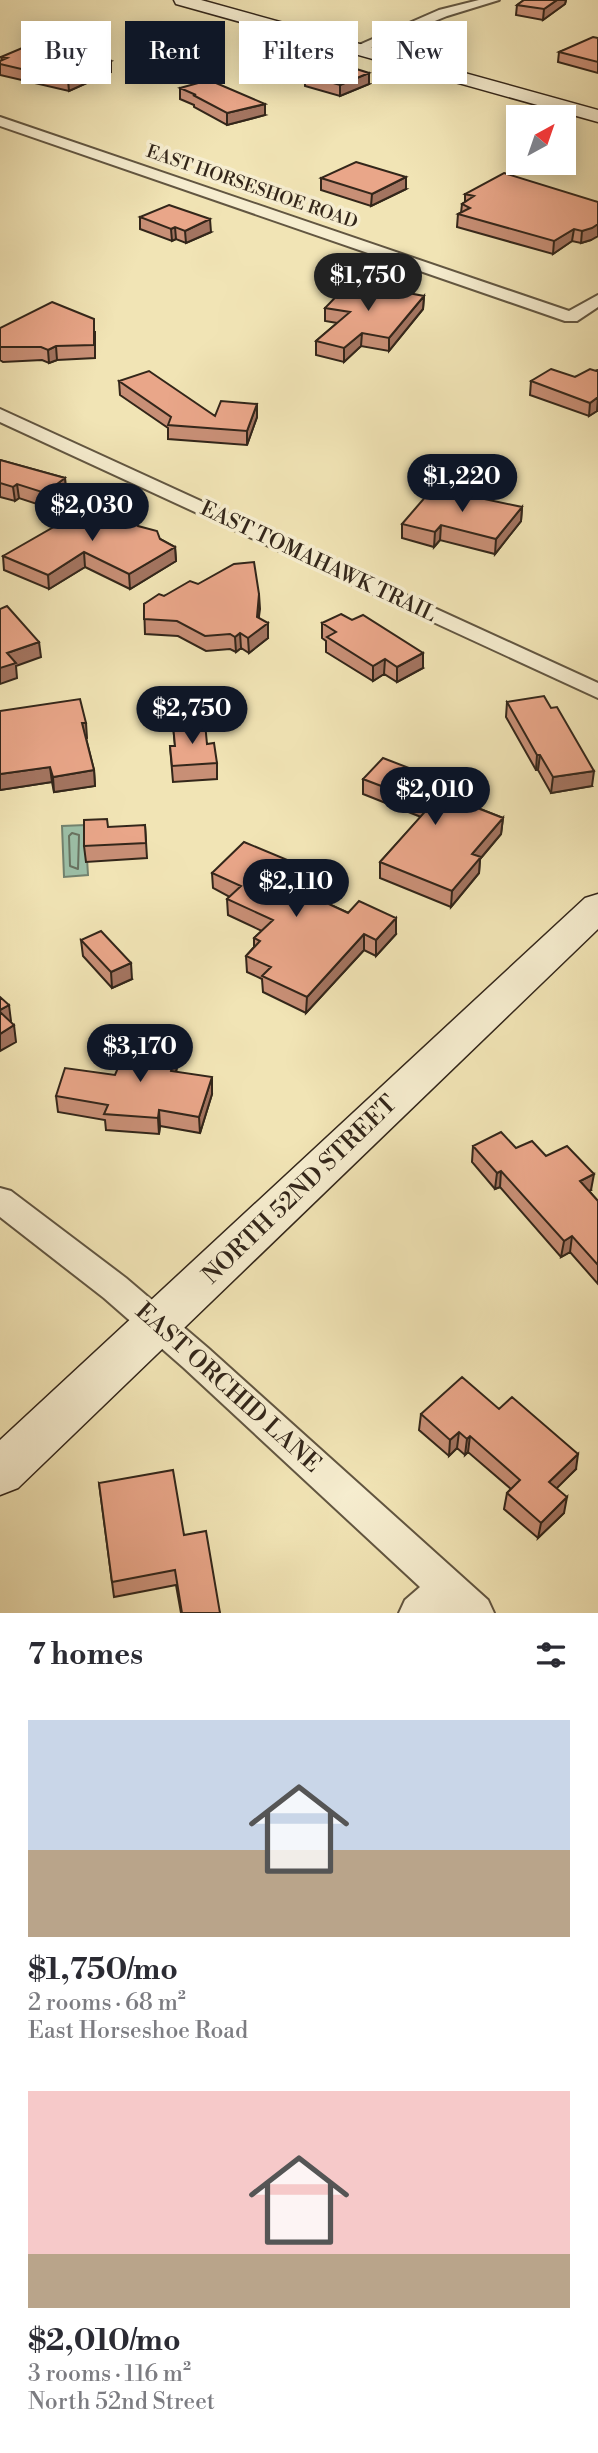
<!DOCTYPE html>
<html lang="en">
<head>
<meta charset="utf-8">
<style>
	body { margin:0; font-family:"Libre Bodoni",serif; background:#f7f7f7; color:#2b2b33; height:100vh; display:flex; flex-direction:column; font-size:26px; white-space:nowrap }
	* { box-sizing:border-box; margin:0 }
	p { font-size:23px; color:#7c7c81 }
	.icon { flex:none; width:38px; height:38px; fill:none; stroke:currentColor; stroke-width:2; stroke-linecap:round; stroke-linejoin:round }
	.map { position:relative; height:1613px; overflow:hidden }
	.details { display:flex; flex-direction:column; background:#fff; flex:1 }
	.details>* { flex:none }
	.guide { position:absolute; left:21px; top:21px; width:556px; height:63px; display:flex; gap:14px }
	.needle { width:46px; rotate:40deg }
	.fabs { position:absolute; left:506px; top:105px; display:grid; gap:14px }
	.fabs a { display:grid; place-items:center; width:70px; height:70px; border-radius:0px; background:#fff; box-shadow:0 4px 18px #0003; font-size:35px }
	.price { position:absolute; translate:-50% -60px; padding:0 16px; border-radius:24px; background:#111827; color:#fff; font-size:23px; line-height:46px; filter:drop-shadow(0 2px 4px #0008) }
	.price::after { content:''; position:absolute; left:50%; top:42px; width:21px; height:16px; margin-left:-10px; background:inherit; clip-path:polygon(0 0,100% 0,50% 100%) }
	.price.current { background:#222; color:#fff }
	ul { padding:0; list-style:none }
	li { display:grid; align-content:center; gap:14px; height:371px; padding:0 28px }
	li span { display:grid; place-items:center; height:217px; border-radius:0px; color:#555 }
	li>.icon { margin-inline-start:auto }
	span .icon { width:126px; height:126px; fill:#fffc; stroke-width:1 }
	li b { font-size:30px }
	h2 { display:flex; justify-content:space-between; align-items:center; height:84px; padding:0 28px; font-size:30px }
	.tag { padding:0 24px; border-radius:0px; background:#fff; box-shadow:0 4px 18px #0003; font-size:24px; line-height:63px }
	.tag.current { background:#111827; color:#fff }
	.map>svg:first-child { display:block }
	.water { fill:#9cbfa7; stroke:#72826f; stroke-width:2 }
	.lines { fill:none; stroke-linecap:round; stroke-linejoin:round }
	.shore { stroke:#687260; stroke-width:2 }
	.street-casing { stroke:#625641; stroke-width:4 }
	.secondary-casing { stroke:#33261a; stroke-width:3 }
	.street { fill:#f6edcf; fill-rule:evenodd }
	.secondary { fill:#f6edcf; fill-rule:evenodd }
	.wall { fill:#c88f76; stroke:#33261a; stroke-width:2 }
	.shaded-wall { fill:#a37460; stroke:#33261a; stroke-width:2 }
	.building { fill:#e9a689; stroke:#33261a; stroke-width:2 }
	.labels { text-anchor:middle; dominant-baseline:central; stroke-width:7; stroke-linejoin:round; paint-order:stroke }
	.far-street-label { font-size:18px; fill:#33261a; stroke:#f6edcf }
	.street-label { font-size:21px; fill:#33261a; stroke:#f6edcf }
	.near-street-label { font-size:24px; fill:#33261a; stroke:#f6edcf }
</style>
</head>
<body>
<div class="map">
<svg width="598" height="1613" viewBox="0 0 598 1613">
	<rect width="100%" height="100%" fill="#f1e4b5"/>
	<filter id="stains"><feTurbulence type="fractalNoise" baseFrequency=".00286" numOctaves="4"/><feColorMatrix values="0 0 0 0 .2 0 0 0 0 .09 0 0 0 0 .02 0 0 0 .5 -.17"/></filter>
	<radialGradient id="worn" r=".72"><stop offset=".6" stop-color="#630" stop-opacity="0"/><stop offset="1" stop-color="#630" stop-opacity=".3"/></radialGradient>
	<!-- water -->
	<path class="water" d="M85 825 88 875 64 877 62 826Z"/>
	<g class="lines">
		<!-- shore -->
		<path class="shore" d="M72 833 79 835 78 869 70 866 69 836Z"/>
		<defs>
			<path id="street" d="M479 0H499L447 16 362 51 358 52 352 48 439 10Z
				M0 117 569 311 598 295V307L577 321H565L0 126Z
				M0 409 598 683V698L0 422Z
				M0 1188 11 1191 126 1278 208 1348 488 1600 494 1613H399L405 1600 420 1587 184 1368 104 1298 0 1217Z"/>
			<path id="secondary" d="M174 0H201L598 110V122L176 4Z
				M598 894V929L18 1488 0 1495V1440L585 898Z"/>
		</defs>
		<!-- street casing -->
		<use href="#street" class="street-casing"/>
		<!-- secondary casing -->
		<use href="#secondary" class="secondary-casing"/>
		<!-- street -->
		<use href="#street" class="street"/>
		<!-- secondary -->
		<use href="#secondary" class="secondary"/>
	</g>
	<!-- wall -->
	<path class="wall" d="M524 0H566L565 4 543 20 516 15 517 5Z
		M598 38V73L558 62 559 52Z
		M1 57 111 61V72L69 91 0 75V61L2 60Z
		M305 75 369 84 340 96 305 86Z
		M180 88 265 115 227 125 194 107V105L180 99Z
		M321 178 406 189 371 206 321 190Z
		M465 194 598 202 591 240 581 243 572 241 553 254 457 227 458 214 461 213 462 204 465 202Z
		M140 217 211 232 186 243 176 239 172 241 140 229Z
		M424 296 423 309 389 351 361 346 344 362 316 355V341L337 323 325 321V308Z
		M0 328 95 332V358L57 360 49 363 42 360 3 362 0 360Z
		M598 370V411H597L589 416 530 395 531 381 575 377Z
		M119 381 215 416 257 404V417L247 445 168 439V428L120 395Z
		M0 460 65 478 66 492 46 507 19 498 15 501 0 497Z
		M522 507 521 521 495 554 440 540 434 547 402 538V524Z
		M160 539 175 547 176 561 130 589 85 567 49 589 4 570 3 556Z
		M198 584 259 594V618L268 638 249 653 241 648 236 652 230 649 206 651 178 636 145 634 144 604 164 596Z
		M322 623 423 668 397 682 384 674 373 681 326 652V641L322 638Z
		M507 702 592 786 551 793 538 770H536L506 717Z
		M0 711 87 738H86L94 770 95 786 54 792 52 782 0 790Z
		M173 725 207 744 217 763V779L173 782 170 746H175Z
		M363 779 466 790 465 803 503 818 501 834 480 859 479 873 451 907 380 878V862L421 817 363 794Z
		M145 825 147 858 86 862 84 846Z
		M212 873 321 889 313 897 396 934 376 956 364 950 306 1013 263 992 262 979 247 972 246 956 254 947V938L262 931 228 915 227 899 230 897 213 888Z
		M81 940 132 979 112 988 83 956Z
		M179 1059 176 1072 212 1094 200 1133 160 1126 159 1134 106 1130 105 1120 58 1112 56 1096 115 1075Z
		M473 1146 516 1148 546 1156 591 1190 589 1191 598 1201V1284L570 1252 561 1257 500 1187 495 1189 472 1162Z
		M499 1409 576 1469 556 1488 564 1513 538 1538 504 1509 507 1493 511 1489 468 1452 465 1455 457 1448 449 1456 419 1430 421 1414Z
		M99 1483 184 1535 220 1613H181L176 1585 114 1597Z"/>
	<!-- shaded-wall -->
	<path class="shaded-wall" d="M557 0H566L565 4 543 20 544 9Z
		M111 61V72L69 91 68 80Z
		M369 73V84L340 96V85Z
		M265 104V115L227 125V113Z
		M406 177V189L371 206 372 194Z
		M210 219 211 232 186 243 185 231Z
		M598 224V236L591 240 581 243 582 231Z
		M175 227 176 239 172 241 171 229Z
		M574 229 572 241 553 254 554 241Z
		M424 296 423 309 389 351V338Z
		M362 333 361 346 344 362V348Z
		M56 346 57 360 49 363 48 350Z
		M598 397 597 411 589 416 590 403Z
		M257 404V417L247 445V431Z
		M65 478 66 492 46 507 45 493Z
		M17 484 19 498 15 501 13 487Z
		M522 507 521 521 495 554 496 539Z
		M441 525 440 540 434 547 435 532Z
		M175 547 176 561 130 589 129 574Z
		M84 552 85 567 49 589 48 575Z
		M259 594 260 609 257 631 268 623V638L249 653 248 638 257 617Z
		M240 633 241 648 236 652 235 637Z
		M39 642 41 657 16 666 17 678 0 684V668L7 653Z
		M423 653V668L397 682V667Z
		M385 659 384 674 373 681V666Z
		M82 723H86L87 738 84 739Z
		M537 755H540L538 770H536Z
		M50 767 52 782 0 790V774Z
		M94 770 95 786 54 792 53 777Z
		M594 771 592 786 551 793 553 777Z
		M466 790 465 806 457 800Z
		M503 818 501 834 480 859 479 873 451 907 452 891 472 854Z
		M321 874V889L303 908V892Z
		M396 918V934L376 956V940Z
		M364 934V950L306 1013 307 997Z
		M131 963 132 979 112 988 111 972Z
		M9 1005 11 1021 1 1027 0 1010Z
		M14 1025 16 1042 0 1051V1034Z
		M178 1043 179 1059 172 1087 171 1071Z
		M212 1077V1094L200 1133 199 1117Z
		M159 1110 160 1126 159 1134 158 1118Z
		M501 1171 500 1187 495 1189 497 1173Z
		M594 1174 591 1190 577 1197 580 1181Z
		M572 1236 570 1252 561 1257 564 1241Z
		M459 1432 457 1448 449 1456 450 1440Z
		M470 1436 468 1452 465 1455 467 1439Z
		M578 1454 576 1469 547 1498 549 1482Z
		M567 1497 564 1513 538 1538 541 1523Z"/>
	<!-- building -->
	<path class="building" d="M524 0H557L544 9 517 5Z
		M593 37 598 38V62L559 52Z
		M34 43 111 61 68 80 0 64V61L7 58 1 57Z
		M334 62 369 73 340 85 305 75Z
		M209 80 265 104 227 113 193 95H196L180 88Z
		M356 162 406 177 372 194 321 178Z
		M504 173 598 202V224L592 228 582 231 574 229 554 241 458 214 470 208 462 204 474 196 465 194Z
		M169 205 210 219 185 231 175 227 171 229 140 217Z
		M350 282 424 296 389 338 362 333 344 348 316 341 350 312 325 308Z
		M52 302 94 319V345L56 346 48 350 41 347H0V328Z
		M551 369 575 377 590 369 596 371 598 370V397L590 403 531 381Z
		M149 371 215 416 221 401 257 404 247 431 168 425 171 417 119 381Z
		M0 460 65 478 45 493 17 484 13 487 0 483Z
		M433 488 522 507 496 539 441 525 435 532 402 524Z
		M92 505 122 515 138 526 157 531 160 539 175 547 129 574 84 552 48 575 3 556Z
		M254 562 259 594 257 617 268 623 248 638 240 633 235 637 230 634 205 636 177 621 144 619V604L159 594 164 596 190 581 198 584 234 564Z
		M7 606 39 642 7 653 16 663 0 668V609Z
		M341 614 352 620 363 615 423 653 397 667 385 659 373 666 327 637 336 632 322 623Z
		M544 696 551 708 557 707 594 771 553 777 540 755H537L507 702Z
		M80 699 86 723H82L94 770 53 777 50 767 0 774V711Z
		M205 723 207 744 214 743 217 763 172 766 170 746H175L173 725Z
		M383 758 466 790 457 800 503 818 472 854 481 857 452 891 380 862 431 805 363 779Z
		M107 819 108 827 145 825 146 843 84 846V820Z
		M244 842 321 874 303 892 348 913 359 901 396 918 376 940 364 934 307 997 262 976 271 967 246 956 260 941 254 938 273 920 227 899 241 886 212 873Z
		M101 931 131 963 111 972 81 940Z
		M0 997 9 1005 0 1010Z
		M0 1012 14 1025 0 1034Z
		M131 1037 178 1043 171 1071 212 1077 199 1117 159 1110 158 1118 104 1114 108 1105 56 1096 65 1068 115 1075Z
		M501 1132 516 1148 532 1141 546 1156 567 1146 594 1174 580 1181 598 1201V1265L572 1236 564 1241 501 1171 497 1173 473 1146Z
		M462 1377 499 1409 512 1397 578 1454 549 1482 567 1497 541 1523 507 1493 520 1480 470 1436 467 1439 459 1432 450 1440 421 1414Z
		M173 1470 184 1535 206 1531 220 1613H182L175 1570 112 1582 99 1483Z"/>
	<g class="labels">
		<!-- far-street labels -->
		<g class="far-street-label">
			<text transform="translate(252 187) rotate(19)">EAST HORSESHOE ROAD</text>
		</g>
		<!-- street labels -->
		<g class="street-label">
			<text transform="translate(318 562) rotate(25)">EAST TOMAHAWK TRAIL</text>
		</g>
		<!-- near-street labels -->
		<g class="near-street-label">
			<text transform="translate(300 1190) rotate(-44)">NORTH 52ND STREET</text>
			<text transform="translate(228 1388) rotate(42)">EAST ORCHID LANE</text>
		</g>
	</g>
	<rect width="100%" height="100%" filter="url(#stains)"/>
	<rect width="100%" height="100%" fill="url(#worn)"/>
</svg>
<div class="fabs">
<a><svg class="needle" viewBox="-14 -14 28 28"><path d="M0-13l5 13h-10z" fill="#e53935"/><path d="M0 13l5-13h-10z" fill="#7c7c81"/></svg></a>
</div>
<b class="price current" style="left:368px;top:313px">$1,750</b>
<b class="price" style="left:462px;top:514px">$1,220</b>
<b class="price" style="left:92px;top:543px">$2,030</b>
<b class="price" style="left:192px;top:746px">$2,750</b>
<b class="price" style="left:435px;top:827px">$2,010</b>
<b class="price" style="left:296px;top:919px">$2,110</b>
<b class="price" style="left:140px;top:1084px">$3,170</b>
<div class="guide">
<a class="tag">Buy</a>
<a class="tag current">Rent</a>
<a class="tag">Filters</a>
<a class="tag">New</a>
</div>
</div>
<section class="details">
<h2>7 homes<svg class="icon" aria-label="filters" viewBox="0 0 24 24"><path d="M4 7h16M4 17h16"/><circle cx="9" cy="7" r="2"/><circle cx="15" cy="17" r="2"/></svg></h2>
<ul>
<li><span style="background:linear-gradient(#c9d6e8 60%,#b9a48a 0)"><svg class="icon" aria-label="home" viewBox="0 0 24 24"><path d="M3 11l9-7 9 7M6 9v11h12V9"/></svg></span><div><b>$1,750/mo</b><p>2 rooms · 68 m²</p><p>East Horseshoe Road</p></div></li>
<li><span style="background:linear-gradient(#f6c9c9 75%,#b9a48a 0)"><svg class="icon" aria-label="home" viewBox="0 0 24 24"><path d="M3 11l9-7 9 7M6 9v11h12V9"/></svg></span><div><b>$2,010/mo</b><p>3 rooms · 116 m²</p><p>North 52nd Street</p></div></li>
</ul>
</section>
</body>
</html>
